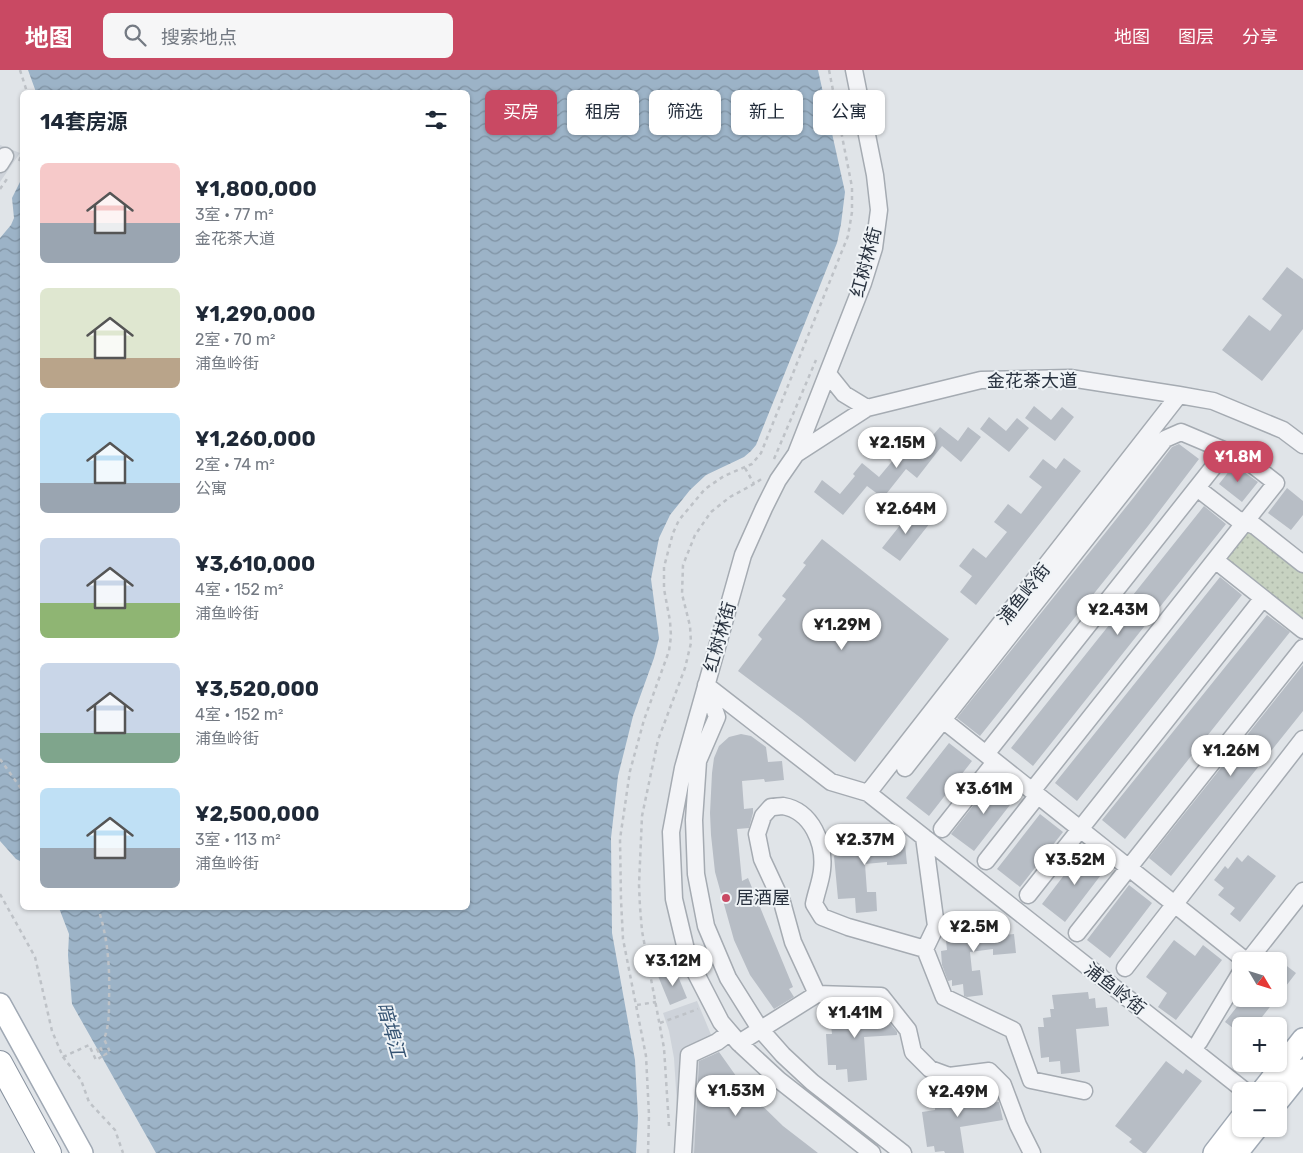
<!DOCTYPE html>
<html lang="zh">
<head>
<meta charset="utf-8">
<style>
	body { margin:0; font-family:Rubik,"Noto Sans SC",sans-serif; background:#f6f6f7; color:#1f2937; height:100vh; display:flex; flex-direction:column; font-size:19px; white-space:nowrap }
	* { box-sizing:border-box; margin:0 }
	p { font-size:16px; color:#747a83 }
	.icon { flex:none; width:28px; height:28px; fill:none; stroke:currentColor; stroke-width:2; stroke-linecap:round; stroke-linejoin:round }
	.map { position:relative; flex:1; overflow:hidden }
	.side { position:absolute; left:20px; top:20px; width:450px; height:820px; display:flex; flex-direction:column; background:#fff; border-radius:8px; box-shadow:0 1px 4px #0004 }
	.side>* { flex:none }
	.banner { position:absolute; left:485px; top:20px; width:475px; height:45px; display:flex; gap:10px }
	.needle { width:32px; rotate:128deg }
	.tools { position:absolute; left:1232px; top:882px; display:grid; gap:10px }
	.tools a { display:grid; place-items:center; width:55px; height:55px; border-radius:8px; background:#fff; box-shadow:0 1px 4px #0004; font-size:25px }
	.price { position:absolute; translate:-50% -42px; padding:0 11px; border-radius:18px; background:#fff; color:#222; font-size:16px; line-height:32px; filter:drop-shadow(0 1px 2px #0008) }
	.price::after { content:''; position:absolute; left:50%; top:30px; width:15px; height:11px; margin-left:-8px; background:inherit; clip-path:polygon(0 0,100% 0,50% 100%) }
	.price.selected { background:#c94963; color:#fff }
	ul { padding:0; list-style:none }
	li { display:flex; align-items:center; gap:15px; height:125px; padding:0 20px }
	li span { display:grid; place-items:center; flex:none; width:140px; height:100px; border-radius:8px; color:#555 }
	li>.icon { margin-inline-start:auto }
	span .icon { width:60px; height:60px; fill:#fffc; stroke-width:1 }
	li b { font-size:21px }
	h2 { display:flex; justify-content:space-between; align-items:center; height:60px; padding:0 20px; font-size:21px }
	.pill { padding:0 18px; border-radius:8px; background:#fff; box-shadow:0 1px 4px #0004; font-size:18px; line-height:45px }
	.pill.selected { background:#c94963; color:#fff }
	header { display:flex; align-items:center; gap:30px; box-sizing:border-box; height:70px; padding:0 25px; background:#c94963; color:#fff }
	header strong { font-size:24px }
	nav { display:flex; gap:28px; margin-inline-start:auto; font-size:18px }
	.search { width:350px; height:45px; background:#f6f6f7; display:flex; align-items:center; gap:12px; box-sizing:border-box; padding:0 18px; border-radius:8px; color:#747a83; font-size:19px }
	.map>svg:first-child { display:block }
	.built { fill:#ced3da }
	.park { fill:url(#park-dots) }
	.water { fill:url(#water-waves) }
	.building { fill:#b7bdc5 }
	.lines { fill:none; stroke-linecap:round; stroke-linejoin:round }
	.minor-casing { stroke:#a5abb2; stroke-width:19 }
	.major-casing { stroke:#a0a9b4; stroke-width:24 }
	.highway-casing { stroke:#88929f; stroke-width:26 }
	.path { stroke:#bec2c7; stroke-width:2.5; stroke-dasharray:4 4; stroke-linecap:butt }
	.minor { stroke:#f3f4f7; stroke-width:16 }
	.major { stroke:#fff; stroke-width:21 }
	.highway { stroke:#fff; stroke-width:24 }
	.poi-dot { fill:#c94963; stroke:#eff3f6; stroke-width:2 }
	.labels { text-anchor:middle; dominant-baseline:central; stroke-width:4; stroke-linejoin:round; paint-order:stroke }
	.street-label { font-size:18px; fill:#29323f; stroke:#eff3f6 }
	.poi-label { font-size:18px; fill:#29323f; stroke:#eff3f6; text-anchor:start }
	.water-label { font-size:19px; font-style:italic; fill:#355372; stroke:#eff3f6 }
</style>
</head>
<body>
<header>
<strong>地图</strong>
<div class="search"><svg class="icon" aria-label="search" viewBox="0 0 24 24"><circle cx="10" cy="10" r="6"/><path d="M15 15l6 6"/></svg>搜索地点</div>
<nav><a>地图</a><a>图层</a><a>分享</a></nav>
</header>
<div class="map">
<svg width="1303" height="1083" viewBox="0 0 1303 1083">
	<defs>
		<pattern id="park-dots" width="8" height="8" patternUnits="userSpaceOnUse" patternTransform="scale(1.25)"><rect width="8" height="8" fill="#c7d2c1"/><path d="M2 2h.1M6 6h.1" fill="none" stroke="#abb5a7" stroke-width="1.8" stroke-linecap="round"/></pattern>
		<pattern id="water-waves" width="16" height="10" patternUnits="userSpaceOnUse" patternTransform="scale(1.25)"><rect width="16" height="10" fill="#9cb3c7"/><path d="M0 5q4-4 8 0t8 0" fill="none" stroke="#7f92a3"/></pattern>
	</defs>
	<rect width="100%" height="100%" fill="#e0e4e8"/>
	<!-- built -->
	<path class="built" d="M0 75 20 83 0 112Z
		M697 931 717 979 699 989 694 1083H676L677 1035 674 988 669 961 663 943Z"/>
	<!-- park -->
	<path class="park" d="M1249 459 1303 502V553L1224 490Z"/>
	<!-- water -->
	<path class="water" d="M28 0H818L845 122 841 154 837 173 756 375 751 381 744 387 706 405 690 420 670 445 659 468 651 509 659 568 654 588 633 646 618 706 611 768 612 863 635 990 638 1048 636 1083H156L72 934 68 885 69 864 59 838H468V22H36Z
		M22 108V792L16 789 0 771V168L11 155 14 148 12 128Z"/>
	<!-- building -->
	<path class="building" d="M1287 197 1303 209V259L1262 311 1222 280 1249 245 1270 261 1282 245 1262 229Z
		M1034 336 1051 350 1062 337 1074 347 1055 371 1025 348Z
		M989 347 1006 361 1017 348 1029 358 1009 382 980 359Z
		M940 357 958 371 968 357 981 367 961 392 942 376 917 408 906 399 883 428 867 416 843 445 814 422 822 410 840 424 855 406 853 404 862 393 879 407 894 389 887 384 896 373 914 387Z
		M1179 374 1199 389 1148 456 980 666 957 648 1134 427 1172 377Z
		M1064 388 1081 401 976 535 960 522 972 506 959 496 973 478 986 488 1007 462 994 452 1008 434 1021 444 1042 417 1029 407 1043 389 1056 399Z
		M1234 395 1258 412 1242 432 1219 414Z
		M1287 418 1303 431V445L1291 460 1268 443Z
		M1204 436 1226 454 1033 696 1011 678Z
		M913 439 930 453 900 491 882 478Z
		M822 469 949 569 855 692 801 648 738 601 762 569 758 565 786 529 782 526 806 495 803 493Z
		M1220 507 1242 525 1077 731 1055 713Z
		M1267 545 1290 562 1125 769 1102 750Z
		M1303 595V641L1171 806 1149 788Z
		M741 664 751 666 766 677 768 692 782 691 784 710 765 712 764 709 742 711 744 739 753 738V743L749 758 737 759 742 811 748 808 793 917 789 919 794 927 774 939 750 905 734 870 715 802 711 765 710 743 712 703 714 688 719 676 729 667Z
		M949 673 972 691 929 746 906 728Z
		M994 709 1017 726 974 781 951 764Z
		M1040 744 1063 762 1020 817 997 799Z
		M889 760 890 775 905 774 907 794 887 795V792L865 794 867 822H876L877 841 856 843 855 828 838 829 834 786 849 785 847 764Z
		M1084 779 1107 797 1065 852 1042 834Z
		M1248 785 1276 806 1240 852 1230 844 1235 838 1218 825 1224 818 1214 810 1225 796 1228 799 1237 787 1242 792Z
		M1129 815 1152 833 1110 888 1087 870Z
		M1004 850 1005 865 1014 864 1016 883 993 885V879L970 882 972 901 980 900 983 925 967 927 964 926 963 914 952 916V910L948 911 942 895 941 881 947 880 946 870 959 869 957 855Z
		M1174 870 1195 886 1203 875 1222 890 1176 950 1158 937 1167 923 1146 907Z
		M1279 890 1296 903 1279 925Z
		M675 899 687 928 670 935 658 906Z
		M1088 922 1089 929 1095 928 1096 938 1107 937 1109 956 1076 959 1080 1002 1061 1004 1060 991 1049 992V987L1041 988 1038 957H1044L1043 948 1051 947 1050 939H1054L1052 925Z
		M1243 929H1276L1255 956H1241V964L1225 952Z
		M842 935 876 936 897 962V965L864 967 867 1010 848 1012 847 999 836 1000V995H828L826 964H832L831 955H839V947H842Z
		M719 982 746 1020 783 1056 818 1083H694L699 991Z
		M1166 991 1183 1004 1186 999 1202 1011 1146 1083H1143L1129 1072 1132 1069 1115 1056Z
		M979 1015 981 1023 986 1022 988 1033 999 1032 1003 1050 960 1057 964 1083H945L944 1081 935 1082 934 1076 927 1077 922 1042 935 1040V1036L942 1035 941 1027 950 1026 949 1020Z"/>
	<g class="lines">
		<defs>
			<path id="minor" d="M854 0 875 105 879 140 874 178 863 213 796 384 778 410 764 438 743 485 683 698 671 762 674 829 688 888 721 952 739 973 779 1010 872 1083
				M0 94 5 86
				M828 304 844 324 867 338
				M796 384 867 338 981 310 1070 308 1179 325 1213 331 1283 360 1303 375
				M1197 418 1237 449 1255 456 1303 494
				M1215 490 1303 560
				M706 615 831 712 868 723 1245 1021
				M706 615 717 647 698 691 694 750 696 804 706 856 728 908 760 959 783 985 812 1012 903 1083
				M943 650 1246 891
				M986 684 1226 381
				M905 698 1165 369 1181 362 1245 389 1276 413 1032 721
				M868 723 1179 325
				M942 759 995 692
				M924 767 936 856 925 879
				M986 791 1038 725
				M1028 825 1263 528
				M1077 863 1303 578
				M1248 891 1303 821
				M1125 898 1303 669
				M817 924 793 872 782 832 762 789 757 764 763 746 771 737C775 737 780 736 783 736 812 741 825 774 822 800 821 811 816 823 814 834L822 847 848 857 925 879 944 927 1013 960 1031 1010 1084 1021
				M1199 972 1241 902
				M739 973 817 924 881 926 908 960 913 982 930 999 949 1006 989 1001 1003 1015 1018 1055 1032 1083
				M683 1083 689 985 717 972 729 963"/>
			<path id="major" d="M0 934 82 1083
				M1262 1021 1303 969
				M1279 1030 1303 1000
				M1214 1083 1241 1048
				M1237 1083 1256 1059"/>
			<path id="highway" d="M0 993 49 1083"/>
		</defs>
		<!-- minor casing -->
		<use href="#minor" class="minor-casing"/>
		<!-- major casing -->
		<use href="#major" class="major-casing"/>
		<!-- highway casing -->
		<use href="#highway" class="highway-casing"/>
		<!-- path -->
		<path class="path" d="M20 0 27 22
			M19 91 22 84
			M0 119 9 106
			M774 389 816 290
			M745 398 754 414
			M0 689 22 720
			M0 824 35 887 52 961 63 987 81 1010 89 1032 115 1060 123 1083
			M637 935 656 932
			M660 953 698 939
			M63 987 89 975 96 990 101 987 97 979 100 977 104 985 110 982 104 969C109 956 109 944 109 930 110 898 108 868 98 838
			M669 1056 664 978 642 861 640 837 639 815 642 746 658 670 685 598 691 573 690 556 682 524 683 495 695 465 711 442 730 427 754 414 763 408
			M648 1083 649 1045 646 986 623 869 621 830 620 769 630 701 644 650 669 581 671 566 670 551 664 519V497L673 463 679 450 705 419 724 406 752 394 761 383 848 166 852 142V117L829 0"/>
		<!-- minor -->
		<use href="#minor" class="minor"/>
		<!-- major -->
		<use href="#major" class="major"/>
		<!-- highway -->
		<use href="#highway" class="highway"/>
	</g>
	<!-- markers -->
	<circle class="poi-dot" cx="726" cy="828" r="5"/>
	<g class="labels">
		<!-- street labels -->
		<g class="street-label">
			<text transform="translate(866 192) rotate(-75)">红树林街</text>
			<text x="1032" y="311">金花茶大道</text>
			<text transform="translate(1024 524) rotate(-52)">浦鱼岭街</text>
			<text transform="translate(720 567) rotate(-74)">红树林街</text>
			<text transform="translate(1115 919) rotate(38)">浦鱼岭街</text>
		</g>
		<!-- poi labels -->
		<g class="poi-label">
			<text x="736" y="828">居酒屋</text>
		</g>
		<!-- water labels -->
		<g class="water-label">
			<text transform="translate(391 960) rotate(74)">暗埠江</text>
		</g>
	</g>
</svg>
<div class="tools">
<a><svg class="needle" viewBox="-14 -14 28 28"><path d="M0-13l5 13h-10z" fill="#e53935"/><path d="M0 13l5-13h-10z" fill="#747a83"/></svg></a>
<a>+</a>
<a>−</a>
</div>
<b class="price" style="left:897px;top:399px">¥2.15M</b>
<b class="price selected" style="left:1238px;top:413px">¥1.8M</b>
<b class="price" style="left:906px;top:465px">¥2.64M</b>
<b class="price" style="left:1118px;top:566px">¥2.43M</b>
<b class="price" style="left:842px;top:581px">¥1.29M</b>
<b class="price" style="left:1231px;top:707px">¥1.26M</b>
<b class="price" style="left:984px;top:745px">¥3.61M</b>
<b class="price" style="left:865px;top:796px">¥2.37M</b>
<b class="price" style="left:1075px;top:816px">¥3.52M</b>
<b class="price" style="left:974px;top:883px">¥2.5M</b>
<b class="price" style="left:673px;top:917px">¥3.12M</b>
<b class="price" style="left:855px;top:969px">¥1.41M</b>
<b class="price" style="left:736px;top:1047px">¥1.53M</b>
<b class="price" style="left:958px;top:1048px">¥2.49M</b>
<div class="banner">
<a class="pill selected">买房</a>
<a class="pill">租房</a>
<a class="pill">筛选</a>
<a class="pill">新上</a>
<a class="pill">公寓</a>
</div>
<section class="side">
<h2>14套房源<svg class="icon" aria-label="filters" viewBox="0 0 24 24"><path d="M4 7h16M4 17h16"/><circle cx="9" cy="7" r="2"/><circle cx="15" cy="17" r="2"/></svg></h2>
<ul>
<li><span style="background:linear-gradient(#f6c9c9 60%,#9aa5b1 0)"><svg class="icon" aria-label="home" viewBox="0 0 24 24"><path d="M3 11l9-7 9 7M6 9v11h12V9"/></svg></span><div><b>¥1,800,000</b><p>3室 · 77 m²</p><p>金花茶大道</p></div></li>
<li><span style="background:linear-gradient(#dfe7d0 70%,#b9a48a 0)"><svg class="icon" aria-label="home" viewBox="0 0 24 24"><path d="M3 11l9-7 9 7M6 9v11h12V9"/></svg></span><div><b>¥1,290,000</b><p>2室 · 70 m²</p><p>浦鱼岭街</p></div></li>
<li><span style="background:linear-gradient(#bfe0f5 70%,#9aa5b1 0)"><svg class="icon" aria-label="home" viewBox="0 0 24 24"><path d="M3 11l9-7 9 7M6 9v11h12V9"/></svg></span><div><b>¥1,260,000</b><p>2室 · 74 m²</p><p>公寓</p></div></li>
<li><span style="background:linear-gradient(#c9d6e8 65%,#8fb573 0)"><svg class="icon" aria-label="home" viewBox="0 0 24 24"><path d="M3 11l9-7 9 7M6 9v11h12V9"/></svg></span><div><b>¥3,610,000</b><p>4室 · 152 m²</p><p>浦鱼岭街</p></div></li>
<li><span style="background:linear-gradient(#c9d6e8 70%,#7fa58c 0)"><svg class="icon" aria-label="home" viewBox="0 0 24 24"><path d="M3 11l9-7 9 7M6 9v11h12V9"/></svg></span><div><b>¥3,520,000</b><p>4室 · 152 m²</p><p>浦鱼岭街</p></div></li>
<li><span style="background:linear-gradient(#bfe0f5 60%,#9aa5b1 0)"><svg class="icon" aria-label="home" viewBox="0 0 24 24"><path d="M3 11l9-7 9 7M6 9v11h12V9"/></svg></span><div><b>¥2,500,000</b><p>3室 · 113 m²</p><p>浦鱼岭街</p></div></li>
</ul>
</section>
</div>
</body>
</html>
